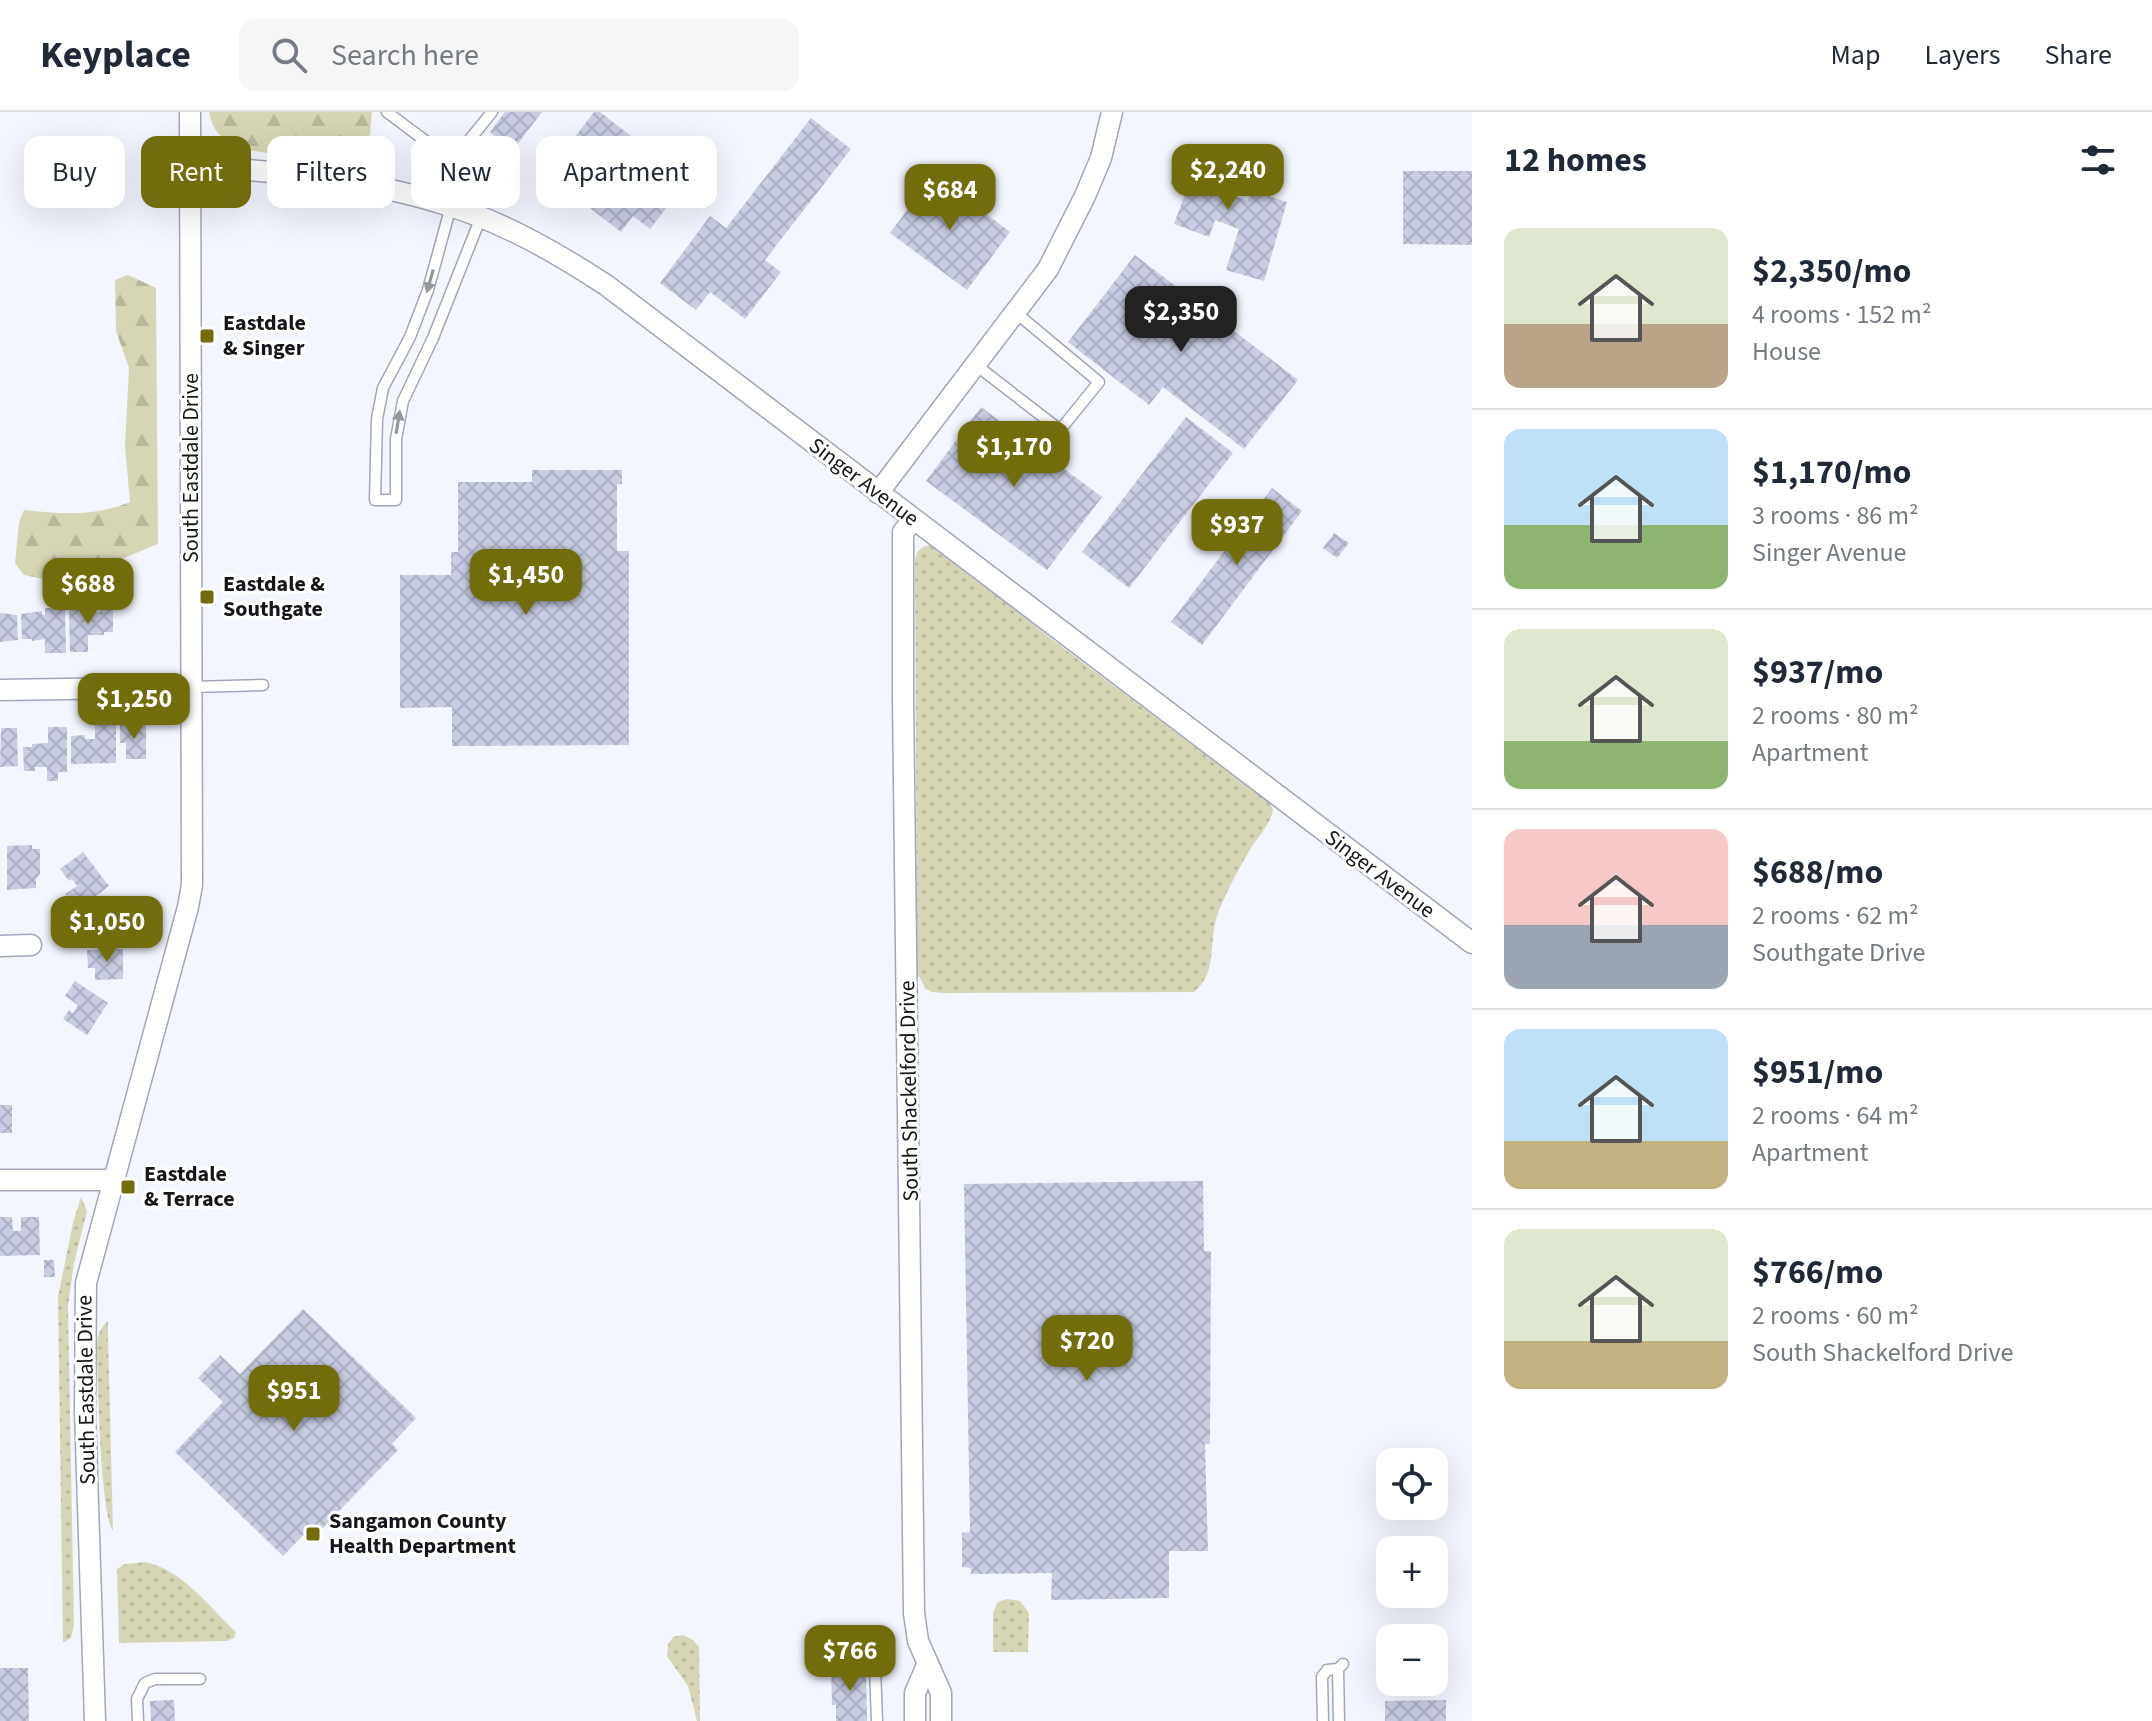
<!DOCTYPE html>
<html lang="en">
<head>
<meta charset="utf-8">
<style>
	body { margin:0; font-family:"Source Sans 3",sans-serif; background:#f6f6f7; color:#1f2937; height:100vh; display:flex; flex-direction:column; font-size:30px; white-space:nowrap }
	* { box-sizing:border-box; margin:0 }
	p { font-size:26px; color:#747a83 }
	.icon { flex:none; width:44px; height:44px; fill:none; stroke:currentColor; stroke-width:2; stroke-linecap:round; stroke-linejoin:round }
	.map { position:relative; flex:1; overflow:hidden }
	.side { display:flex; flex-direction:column; background:#fff; width:680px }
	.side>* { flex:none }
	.hud { position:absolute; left:24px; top:24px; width:760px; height:72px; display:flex; gap:16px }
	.fabs { position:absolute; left:1376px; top:1336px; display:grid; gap:16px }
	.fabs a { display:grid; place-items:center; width:72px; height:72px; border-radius:16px; background:#fff; box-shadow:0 8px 32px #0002; font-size:40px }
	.price { position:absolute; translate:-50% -68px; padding:0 18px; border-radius:16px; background:#716d0b; color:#fff; font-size:26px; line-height:52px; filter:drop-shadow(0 2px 4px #0008) }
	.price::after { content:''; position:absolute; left:50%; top:48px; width:24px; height:18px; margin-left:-12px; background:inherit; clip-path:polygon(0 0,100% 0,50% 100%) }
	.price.selected { background:#222; color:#fff }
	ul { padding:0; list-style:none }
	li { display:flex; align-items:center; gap:24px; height:200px; padding:0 32px }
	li+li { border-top:2px solid #e0e1e3 }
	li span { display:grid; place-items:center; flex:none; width:224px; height:160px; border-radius:16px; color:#555 }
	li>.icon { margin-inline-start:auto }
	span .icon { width:96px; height:96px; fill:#fffc; stroke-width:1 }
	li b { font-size:34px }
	h2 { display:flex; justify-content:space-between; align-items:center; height:96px; padding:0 32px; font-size:34px }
	.tag { padding:0 28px; border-radius:16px; background:#fff; box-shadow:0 8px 32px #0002; font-size:28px; line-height:72px }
	.tag.selected { background:#716d0b; color:#fff }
	header { display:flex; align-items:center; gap:48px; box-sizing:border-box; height:112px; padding:0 40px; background:#fff; border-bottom:2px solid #e0e1e3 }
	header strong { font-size:38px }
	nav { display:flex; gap:44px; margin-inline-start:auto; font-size:28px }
	.search { width:560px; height:72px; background:#f6f6f7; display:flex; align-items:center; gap:20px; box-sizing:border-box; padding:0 28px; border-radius:16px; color:#747a83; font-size:30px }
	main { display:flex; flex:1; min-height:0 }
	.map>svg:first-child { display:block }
	.grass { fill:url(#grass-dots) }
	.forest { fill:url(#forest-firs) }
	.building { fill:url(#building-cross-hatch) }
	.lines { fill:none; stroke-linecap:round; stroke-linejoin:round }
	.service-casing { stroke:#a1a6bb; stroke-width:13 }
	.minor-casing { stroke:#a1a6bb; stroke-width:23 }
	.service { stroke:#fff; stroke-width:10 }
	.minor { stroke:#fff; stroke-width:20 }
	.oneway { fill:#96969a }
	.poi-dot { fill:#716d0b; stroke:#fff; stroke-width:3 }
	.labels { text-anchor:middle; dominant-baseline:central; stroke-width:6; stroke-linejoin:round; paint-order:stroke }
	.poi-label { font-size:22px; font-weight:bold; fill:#15161e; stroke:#fff; text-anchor:start }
	.street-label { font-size:22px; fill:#15161e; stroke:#fff }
</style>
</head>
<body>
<header>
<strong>Keyplace</strong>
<div class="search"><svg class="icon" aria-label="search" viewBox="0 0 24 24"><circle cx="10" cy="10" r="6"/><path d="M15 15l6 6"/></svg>Search here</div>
<nav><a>Map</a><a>Layers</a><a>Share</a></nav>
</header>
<main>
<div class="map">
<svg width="1472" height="1609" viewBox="0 0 1472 1609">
	<defs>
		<pattern id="grass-dots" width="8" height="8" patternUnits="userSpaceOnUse" patternTransform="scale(2)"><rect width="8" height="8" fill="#d6d6b6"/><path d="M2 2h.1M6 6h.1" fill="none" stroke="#b7b79c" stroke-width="1.8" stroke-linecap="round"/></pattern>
		<pattern id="forest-firs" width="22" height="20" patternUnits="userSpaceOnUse" patternTransform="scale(2)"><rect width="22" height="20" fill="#d6d6b6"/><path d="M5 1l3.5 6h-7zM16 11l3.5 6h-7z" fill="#b7b79c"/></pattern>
		<pattern id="building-cross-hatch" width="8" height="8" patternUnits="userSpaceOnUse" patternTransform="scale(2)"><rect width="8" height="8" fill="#c9cee4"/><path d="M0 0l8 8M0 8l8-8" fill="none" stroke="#acb0c3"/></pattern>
	</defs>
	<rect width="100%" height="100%" fill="#f4f6ff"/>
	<!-- grass -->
	<path class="grass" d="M930 433 946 442 1054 529 1270 691 1273 698C1270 713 1259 723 1251 736 1238 758 1226 780 1217 804 1208 832 1218 860 1194 880L942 881 932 880 926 877 917 861 915 447C917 438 921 435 930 433Z
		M81 1085 87 1099 74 1151 68 1194 74 1514 71 1526 63 1531 58 1185 73 1111Z
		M108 1209V1223L113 1419C101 1403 98 1276 97 1249 97 1233 95 1220 108 1209Z
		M145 1450C183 1458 209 1495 236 1520L234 1526 227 1529 119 1531 117 1457 125 1452Z
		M1007 1487 1020 1489 1029 1501 1028 1540H993V1501L998 1490Z
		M683 1523 693 1528 699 1535 700 1609H697L688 1574 667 1544 668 1533 673 1525Z"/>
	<!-- forest -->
	<path class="forest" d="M209 0H372L370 22 346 55 238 36C222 28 212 18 209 0Z
		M128 163 156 176 158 432 112 451 70 456 44 467 24 463 15 451 19 410 24 398C63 402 93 405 130 390L125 334 129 256 116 219 115 168Z"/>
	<!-- building -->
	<path class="building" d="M505 0H542L513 38 490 20Z
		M594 0H600L635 27 587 90 548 60Z
		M811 6 851 37 765 148 781 160 745 207 710 180 696 198 660 171 710 104 726 116Z
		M1183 36 1235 56 1226 81 1248 89 1251 78 1287 90 1264 169 1226 158 1239 117 1215 108 1209 125 1174 112 1187 77 1170 72Z
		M633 41 681 77 650 117 633 104 621 120 590 96Z
		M1403 59H1472V133L1403 132Z
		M934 62 1010 120 967 178 890 121Z
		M1135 143 1298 268 1244 337 1163 275 1149 293 1068 230Z
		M981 295 1102 385 1047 458 926 369Z
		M1186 305 1233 341 1129 476 1082 440Z
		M532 358H622V372H617V439H629V633L452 634V595L400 596V463H451V440H458V370H532Z
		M1272 376 1302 399 1202 533 1171 510Z
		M1334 421 1349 431 1337 446 1323 436Z
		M100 495H113V520H104V523H88V540H70L69 496H90V500H100Z
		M45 496H65L66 541H45V527L32 529V527H22L21 502 42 499V503H45Z
		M0 501 17 503 18 528 0 530Z
		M95 611H116V651L71 652V624L85 623V627H95Z
		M120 613H146V647H126V631H120Z
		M48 615H67V660H58V669H47V655H35V659H24L23 635H32V632L48 631Z
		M1 616H17L18 654 0 655Z
		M32 733V737H40V762L36 767V776L7 778V734Z
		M83 740 109 774 77 798 65 782 77 774 72 767 69 769 60 757Z
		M98 796H124L125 827 87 828V810L99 809Z
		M123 837V867L95 868V856H88L87 838Z
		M75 869 108 891 87 923 63 907 69 898 73 901 78 893 65 884Z
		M0 993H12V1021H0Z
		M1203 1069 1204 1139H1211L1210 1332H1205L1208 1439H1169V1486L1051 1488 1052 1461 971 1462V1456L962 1455V1421L970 1420 964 1072Z
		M0 1105H12L13 1119H21V1105H39L40 1143 0 1144Z
		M44 1148H54L55 1165H44Z
		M303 1197 416 1306 392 1332 398 1338 318 1421 311 1415 283 1444 175 1340 223 1290 198 1266 220 1243 240 1262Z
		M866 1554 867 1609H836V1593H832L831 1555Z
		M0 1556H28L29 1609H0Z
		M174 1588 175 1609H151L150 1589Z
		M1446 1588V1609H1385V1589Z"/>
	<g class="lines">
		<defs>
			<path id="service" d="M387 0 456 52
				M438 90 466 32 492 0
				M451 94 428 178 410 225 383 276 377 307 375 388H396V327L403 289 433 226 481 105
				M976 253 1060 318 1099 270 1015 200
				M192 575 263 573
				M874 1529 877 1609
				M138 1609 137 1587 145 1571 155 1567H200
				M1323 1609 1322 1565 1327 1558 1338 1557
				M1339 1609 1338 1557 1343 1552"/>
			<path id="minor" d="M191 53C273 60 358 66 437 90 498 107 554 139 606 173L1472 831
				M878 381 1048 157 1085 84 1101 46 1112 0
				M914 407 903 420V585L914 1501 918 1529 941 1581V1609
				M0 578 192 575
				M0 834 31 833
				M0 1068H112
				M95 1609 85 1300 86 1171 188 795 192 773 190 0
				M915 1609V1581L927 1553"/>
		</defs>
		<!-- service casing -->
		<use href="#service" class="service-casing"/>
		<!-- minor casing -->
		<use href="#minor" class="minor-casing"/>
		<!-- service -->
		<use href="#service" class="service"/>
		<!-- minor -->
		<use href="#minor" class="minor"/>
	</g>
	<!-- one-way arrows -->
	<defs><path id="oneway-solid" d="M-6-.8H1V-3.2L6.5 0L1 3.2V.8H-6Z" transform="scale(2)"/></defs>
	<g class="oneway">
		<use href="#oneway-solid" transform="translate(430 169) rotate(106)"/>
		<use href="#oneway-solid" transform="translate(398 310) rotate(-81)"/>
	</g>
	<!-- markers -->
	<g class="poi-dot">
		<rect x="199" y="216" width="16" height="16" rx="4"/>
		<rect x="199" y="477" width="16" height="16" rx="4"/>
		<rect x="120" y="1067" width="16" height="16" rx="4"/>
		<rect x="305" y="1414" width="16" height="16" rx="4"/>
	</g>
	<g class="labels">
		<!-- poi labels -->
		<g class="poi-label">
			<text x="223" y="211">Eastdale<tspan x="223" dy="25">&amp; Singer</tspan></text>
			<text x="223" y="472">Eastdale &amp;<tspan x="223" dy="25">Southgate</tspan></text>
			<text x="144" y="1062">Eastdale<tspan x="144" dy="25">&amp; Terrace</tspan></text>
			<text x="329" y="1409">Sangamon County<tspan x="329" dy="25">Health Department</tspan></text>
		</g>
		<!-- street labels -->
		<g class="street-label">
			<text transform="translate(191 356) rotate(-90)">South Eastdale Drive</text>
			<text transform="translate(864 370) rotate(37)">Singer Avenue</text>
			<text transform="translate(1380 762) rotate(37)">Singer Avenue</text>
			<text transform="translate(909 979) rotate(-91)">South Shackelford Drive</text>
			<text transform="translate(86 1278) rotate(-91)">South Eastdale Drive</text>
		</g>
	</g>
</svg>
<div class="fabs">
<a><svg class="icon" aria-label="locate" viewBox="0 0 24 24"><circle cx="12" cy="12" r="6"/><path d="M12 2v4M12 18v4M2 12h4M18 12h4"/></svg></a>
<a>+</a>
<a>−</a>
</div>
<b class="price" style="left:1228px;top:100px">$2,240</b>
<b class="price" style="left:950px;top:120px">$684</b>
<b class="price selected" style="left:1181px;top:242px">$2,350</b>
<b class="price" style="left:1014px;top:377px">$1,170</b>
<b class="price" style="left:1237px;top:455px">$937</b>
<b class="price" style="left:526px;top:505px">$1,450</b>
<b class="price" style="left:88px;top:514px">$688</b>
<b class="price" style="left:134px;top:629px">$1,250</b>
<b class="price" style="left:107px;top:852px">$1,050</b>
<b class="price" style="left:1087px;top:1271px">$720</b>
<b class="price" style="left:294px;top:1321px">$951</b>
<b class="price" style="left:850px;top:1581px">$766</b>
<div class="hud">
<a class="tag">Buy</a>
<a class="tag selected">Rent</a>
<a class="tag">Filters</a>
<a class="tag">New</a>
<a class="tag">Apartment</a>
</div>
</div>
<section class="side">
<h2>12 homes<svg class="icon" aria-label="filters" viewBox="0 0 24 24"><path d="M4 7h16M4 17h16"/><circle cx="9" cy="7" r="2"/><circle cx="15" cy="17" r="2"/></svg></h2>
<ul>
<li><span style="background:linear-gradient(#dfe7d0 60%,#b9a48a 0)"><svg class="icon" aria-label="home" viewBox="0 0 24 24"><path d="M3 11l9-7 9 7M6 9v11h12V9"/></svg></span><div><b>$2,350/mo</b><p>4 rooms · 152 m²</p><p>House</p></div></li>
<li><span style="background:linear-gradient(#bfe0f5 60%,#8fb573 0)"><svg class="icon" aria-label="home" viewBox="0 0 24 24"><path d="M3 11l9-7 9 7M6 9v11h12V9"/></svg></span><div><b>$1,170/mo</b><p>3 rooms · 86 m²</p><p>Singer Avenue</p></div></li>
<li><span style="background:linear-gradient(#dfe7d0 70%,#8fb573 0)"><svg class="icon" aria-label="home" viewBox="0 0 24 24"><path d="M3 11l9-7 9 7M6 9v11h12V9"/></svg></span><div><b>$937/mo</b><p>2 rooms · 80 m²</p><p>Apartment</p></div></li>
<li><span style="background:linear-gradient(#f6c9c9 60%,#9aa5b1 0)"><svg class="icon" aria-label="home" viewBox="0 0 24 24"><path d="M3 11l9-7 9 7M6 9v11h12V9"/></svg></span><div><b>$688/mo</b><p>2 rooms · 62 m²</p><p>Southgate Drive</p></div></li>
<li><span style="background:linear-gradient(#bfe0f5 70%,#c2b280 0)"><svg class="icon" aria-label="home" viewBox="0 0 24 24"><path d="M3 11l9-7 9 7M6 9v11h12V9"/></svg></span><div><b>$951/mo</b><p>2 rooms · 64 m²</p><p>Apartment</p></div></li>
<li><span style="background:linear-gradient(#dfe7d0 70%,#c2b280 0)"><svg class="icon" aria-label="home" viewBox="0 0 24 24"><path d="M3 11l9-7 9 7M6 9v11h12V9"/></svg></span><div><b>$766/mo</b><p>2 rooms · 60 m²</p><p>South Shackelford Drive</p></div></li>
</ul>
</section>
</main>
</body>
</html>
